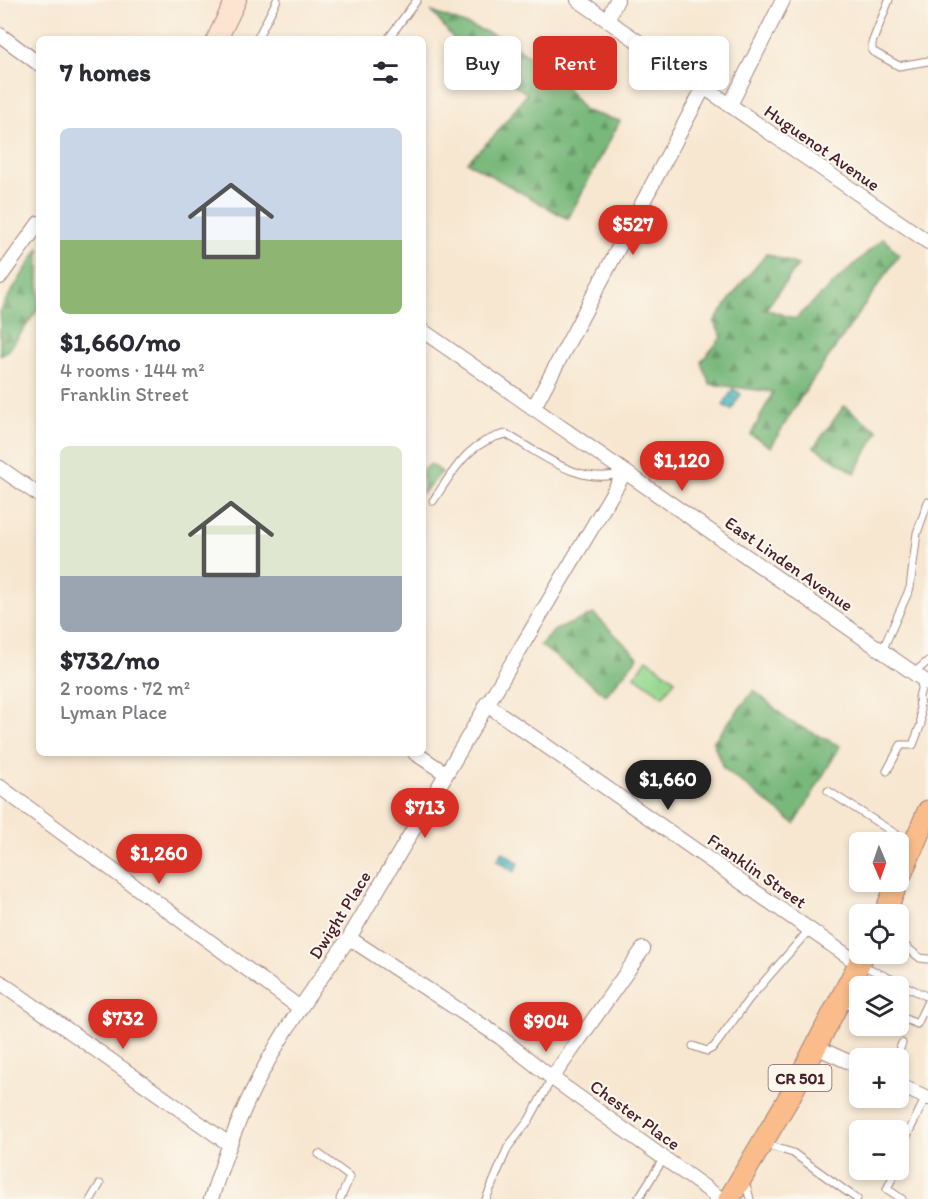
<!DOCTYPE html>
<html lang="en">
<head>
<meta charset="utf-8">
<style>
	body { margin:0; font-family:Itim,sans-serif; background:#f2f2f3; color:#2b2b33; height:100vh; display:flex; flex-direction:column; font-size:22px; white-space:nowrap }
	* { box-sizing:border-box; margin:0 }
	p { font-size:20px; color:#7c7c81 }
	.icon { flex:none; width:33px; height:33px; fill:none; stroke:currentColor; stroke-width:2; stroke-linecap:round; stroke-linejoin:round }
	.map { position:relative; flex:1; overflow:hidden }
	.panel { position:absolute; left:36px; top:36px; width:390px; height:720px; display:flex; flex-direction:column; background:#fff; border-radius:9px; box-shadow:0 3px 9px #0003 }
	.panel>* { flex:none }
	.top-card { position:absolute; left:444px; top:36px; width:393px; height:54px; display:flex; gap:12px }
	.needle { width:39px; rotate:178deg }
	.fabs { position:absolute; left:849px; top:832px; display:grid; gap:12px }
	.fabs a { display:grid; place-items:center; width:60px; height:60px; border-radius:9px; background:#fff; box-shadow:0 3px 9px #0003; font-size:30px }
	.price { position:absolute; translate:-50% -51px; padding:0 14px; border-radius:21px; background:#d93025; color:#fff; font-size:20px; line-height:39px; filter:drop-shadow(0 2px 3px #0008) }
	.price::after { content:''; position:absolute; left:50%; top:36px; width:18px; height:14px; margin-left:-9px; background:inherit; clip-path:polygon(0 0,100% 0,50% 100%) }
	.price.selected { background:#222; color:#fff }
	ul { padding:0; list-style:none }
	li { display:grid; align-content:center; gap:12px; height:318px; padding:0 24px }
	li span { display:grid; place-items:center; height:186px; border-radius:9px; color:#555 }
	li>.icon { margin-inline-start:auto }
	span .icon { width:108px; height:108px; fill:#fffc; stroke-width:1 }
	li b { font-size:26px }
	h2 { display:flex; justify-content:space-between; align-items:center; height:72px; padding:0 24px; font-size:26px }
	.tag { padding:0 21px; border-radius:9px; background:#fff; box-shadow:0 3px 9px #0003; font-size:21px; line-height:54px }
	.tag.selected { background:#d93025; color:#fff }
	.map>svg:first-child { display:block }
	.green { fill:#96d890; stroke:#707c5e; stroke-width:1.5 }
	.forest { fill:url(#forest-firs); stroke:#616c52; stroke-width:1.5 }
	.water { fill:url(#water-waves); stroke:#4a6c76; stroke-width:1.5 }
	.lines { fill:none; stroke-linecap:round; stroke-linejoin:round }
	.lane-casing { stroke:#a0837e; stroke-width:9 }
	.street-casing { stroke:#a0837e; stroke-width:16 }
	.secondary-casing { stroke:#a0837e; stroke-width:22 }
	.primary-casing { stroke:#a0837e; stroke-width:23 }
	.lane { stroke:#fff; stroke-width:7 }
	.street { stroke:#fff; stroke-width:14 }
	.secondary { stroke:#fde4d0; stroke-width:20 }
	.primary { stroke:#f9bc8a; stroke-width:21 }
	.labels { text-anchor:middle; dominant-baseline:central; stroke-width:4.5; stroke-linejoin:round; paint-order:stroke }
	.shield { fill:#fbf7ec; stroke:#7f6065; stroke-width:1.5 }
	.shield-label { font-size:16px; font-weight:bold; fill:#4a1f2b }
	.street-label { font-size:18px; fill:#4a1f2b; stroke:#fbf7ec }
</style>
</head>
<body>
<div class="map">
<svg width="928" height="1199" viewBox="0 0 928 1199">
	<defs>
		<pattern id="forest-firs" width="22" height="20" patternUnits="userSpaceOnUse" patternTransform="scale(1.5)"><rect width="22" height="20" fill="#78b87a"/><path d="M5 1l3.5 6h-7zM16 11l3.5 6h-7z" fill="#649564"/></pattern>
		<pattern id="water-waves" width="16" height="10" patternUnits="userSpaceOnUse" patternTransform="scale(1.5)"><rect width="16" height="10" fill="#4bbac1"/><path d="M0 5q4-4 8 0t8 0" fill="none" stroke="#40979d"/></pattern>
	</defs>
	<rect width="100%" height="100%" fill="#fbf7ec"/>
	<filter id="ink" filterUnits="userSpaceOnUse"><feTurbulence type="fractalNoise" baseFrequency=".0167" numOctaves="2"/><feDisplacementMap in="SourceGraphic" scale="12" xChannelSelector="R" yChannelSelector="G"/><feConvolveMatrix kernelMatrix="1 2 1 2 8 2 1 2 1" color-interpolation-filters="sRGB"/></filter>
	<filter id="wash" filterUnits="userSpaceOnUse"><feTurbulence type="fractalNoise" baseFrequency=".008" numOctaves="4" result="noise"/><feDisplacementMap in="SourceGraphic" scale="24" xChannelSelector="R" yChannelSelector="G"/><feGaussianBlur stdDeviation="1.35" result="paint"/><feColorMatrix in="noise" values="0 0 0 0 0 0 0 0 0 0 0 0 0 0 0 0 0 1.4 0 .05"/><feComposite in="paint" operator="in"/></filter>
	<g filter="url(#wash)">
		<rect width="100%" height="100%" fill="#f7e7d1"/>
		<!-- green -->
		<path class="green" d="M647 659 675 680 663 696 635 676Z"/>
		<!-- forest -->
		<path class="forest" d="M432 12 500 37 553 70 585 111 620 121 568 219 467 162 495 135 527 94 461 48Z
			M883 238 899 255 801 397 771 447 751 435 773 392 710 384 701 362 722 337 714 322 741 284 767 254 798 265 766 309 795 319Z
			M39 248V308L9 350 0 355V310Z
			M844 406 878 431 855 473 814 447Z
			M431 464 442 472 423 493V470Z
			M594 614 638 657 606 695 540 645 555 630Z
			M754 690 789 721 840 746 795 824 723 768 713 742Z"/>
		<!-- water -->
		<path class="water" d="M733 389 741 394 731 410 723 405Z
			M503 852 519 863 514 872 497 860Z"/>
	</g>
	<g filter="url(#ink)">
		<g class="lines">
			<defs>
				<path id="lane" d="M889 0 872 43V51L899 66 928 61
					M257 39 277 0
					M388 39 417 0
					M433 501C453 472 468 441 506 434 542 454 579 487 623 473
					M882 651 910 588 917 533 928 502
					M914 673 928 661
					M887 771 901 745H913L921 724 919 697 923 680
					M828 791 910 843
					M898 940 920 958 928 959
					M862 965 928 997
					M842 1004 860 1005
					M898 1016 917 1024 928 1001
					M693 1046 707 1051 714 1047 749 999 809 930
					M896 1059 902 1043
					M764 1144 793 1153 857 1199
					M319 1154 350 1177 340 1199
					M898 1154 926 1097
					M898 1158V1164
					M896 1170 887 1189 902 1199
					M741 1184 747 1188 750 1199
					M91 1199 100 1184
					M486 1199 508 1147 529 1120 552 1078
					M638 1199 664 1158"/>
				<path id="street" d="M578 0 928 242
					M607 20 617 0
					M0 35 39 64
					M730 105 783 0
					M0 277 39 223
					M423 331 928 683
					M533 409 704 87
					M0 468 39 495
					M486 704 859 964
					M415 753 445 773
					M0 787 300 1008
					M349 938 500 1037 552 1078 721 1199
					M0 982 229 1144
					M816 1047 860 1067
					M552 1078 643 949
					M898 1085 928 1098
					M211 1199C224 1158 238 1118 258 1080 283 1030 317 983 349 938L625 472"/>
				<path id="secondary" d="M217 39 236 0"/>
				<path id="primary" d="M884 915 928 811
					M729 1199 790 1096 864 954"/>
			</defs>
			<!-- lane casing -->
			<use href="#lane" class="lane-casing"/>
			<!-- street casing -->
			<use href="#street" class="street-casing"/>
			<!-- secondary casing -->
			<use href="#secondary" class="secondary-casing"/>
			<!-- primary casing -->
			<use href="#primary" class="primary-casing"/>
			<!-- lane -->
			<use href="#lane" class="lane"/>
			<!-- street -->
			<use href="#street" class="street"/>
			<!-- secondary -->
			<use href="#secondary" class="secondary"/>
			<!-- primary -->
			<use href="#primary" class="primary"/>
		</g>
	</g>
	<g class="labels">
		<!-- shield labels -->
		<rect class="shield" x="768.5" y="1065" width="63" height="26" rx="4.5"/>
		<g class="shield-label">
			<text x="800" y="1078">CR 501</text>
		</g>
		<!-- street labels -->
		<g class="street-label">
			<text transform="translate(822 148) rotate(35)">Huguenot Avenue</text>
			<text transform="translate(789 564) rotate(35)">East Linden Avenue</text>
			<text transform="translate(757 871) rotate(35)">Franklin Street</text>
			<text transform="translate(340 915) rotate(-58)">Dwight Place</text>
			<text transform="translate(635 1115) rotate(36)">Chester Place</text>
		</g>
	</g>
</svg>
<div class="fabs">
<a><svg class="needle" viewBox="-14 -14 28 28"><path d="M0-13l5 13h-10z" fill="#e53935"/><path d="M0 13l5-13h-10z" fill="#7c7c81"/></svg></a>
<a><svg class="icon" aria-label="locate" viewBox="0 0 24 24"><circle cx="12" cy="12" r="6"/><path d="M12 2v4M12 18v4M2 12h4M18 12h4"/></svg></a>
<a><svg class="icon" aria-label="layers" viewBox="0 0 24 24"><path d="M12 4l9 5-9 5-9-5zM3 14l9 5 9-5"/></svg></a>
<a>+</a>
<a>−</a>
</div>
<b class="price" style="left:633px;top:256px">$527</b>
<b class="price" style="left:682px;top:492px">$1,120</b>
<b class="price selected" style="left:668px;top:811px">$1,660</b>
<b class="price" style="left:425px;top:839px">$713</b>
<b class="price" style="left:159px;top:885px">$1,260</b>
<b class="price" style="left:123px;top:1050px">$732</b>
<b class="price" style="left:546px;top:1053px">$904</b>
<div class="top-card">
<a class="tag">Buy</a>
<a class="tag selected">Rent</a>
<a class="tag">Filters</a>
</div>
<section class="panel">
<h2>7 homes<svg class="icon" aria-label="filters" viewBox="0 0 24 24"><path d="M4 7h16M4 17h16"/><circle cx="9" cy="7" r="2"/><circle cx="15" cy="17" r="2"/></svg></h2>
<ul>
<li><span style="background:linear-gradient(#c9d6e8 60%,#8fb573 0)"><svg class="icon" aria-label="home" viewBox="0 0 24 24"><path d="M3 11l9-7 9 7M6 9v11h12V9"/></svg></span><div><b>$1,660/mo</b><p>4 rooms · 144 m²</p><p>Franklin Street</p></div></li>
<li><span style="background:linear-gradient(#dfe7d0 70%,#9aa5b1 0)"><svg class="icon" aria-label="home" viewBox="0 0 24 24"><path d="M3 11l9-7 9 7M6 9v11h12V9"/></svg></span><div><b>$732/mo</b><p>2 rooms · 72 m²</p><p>Lyman Place</p></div></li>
</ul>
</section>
</div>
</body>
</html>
